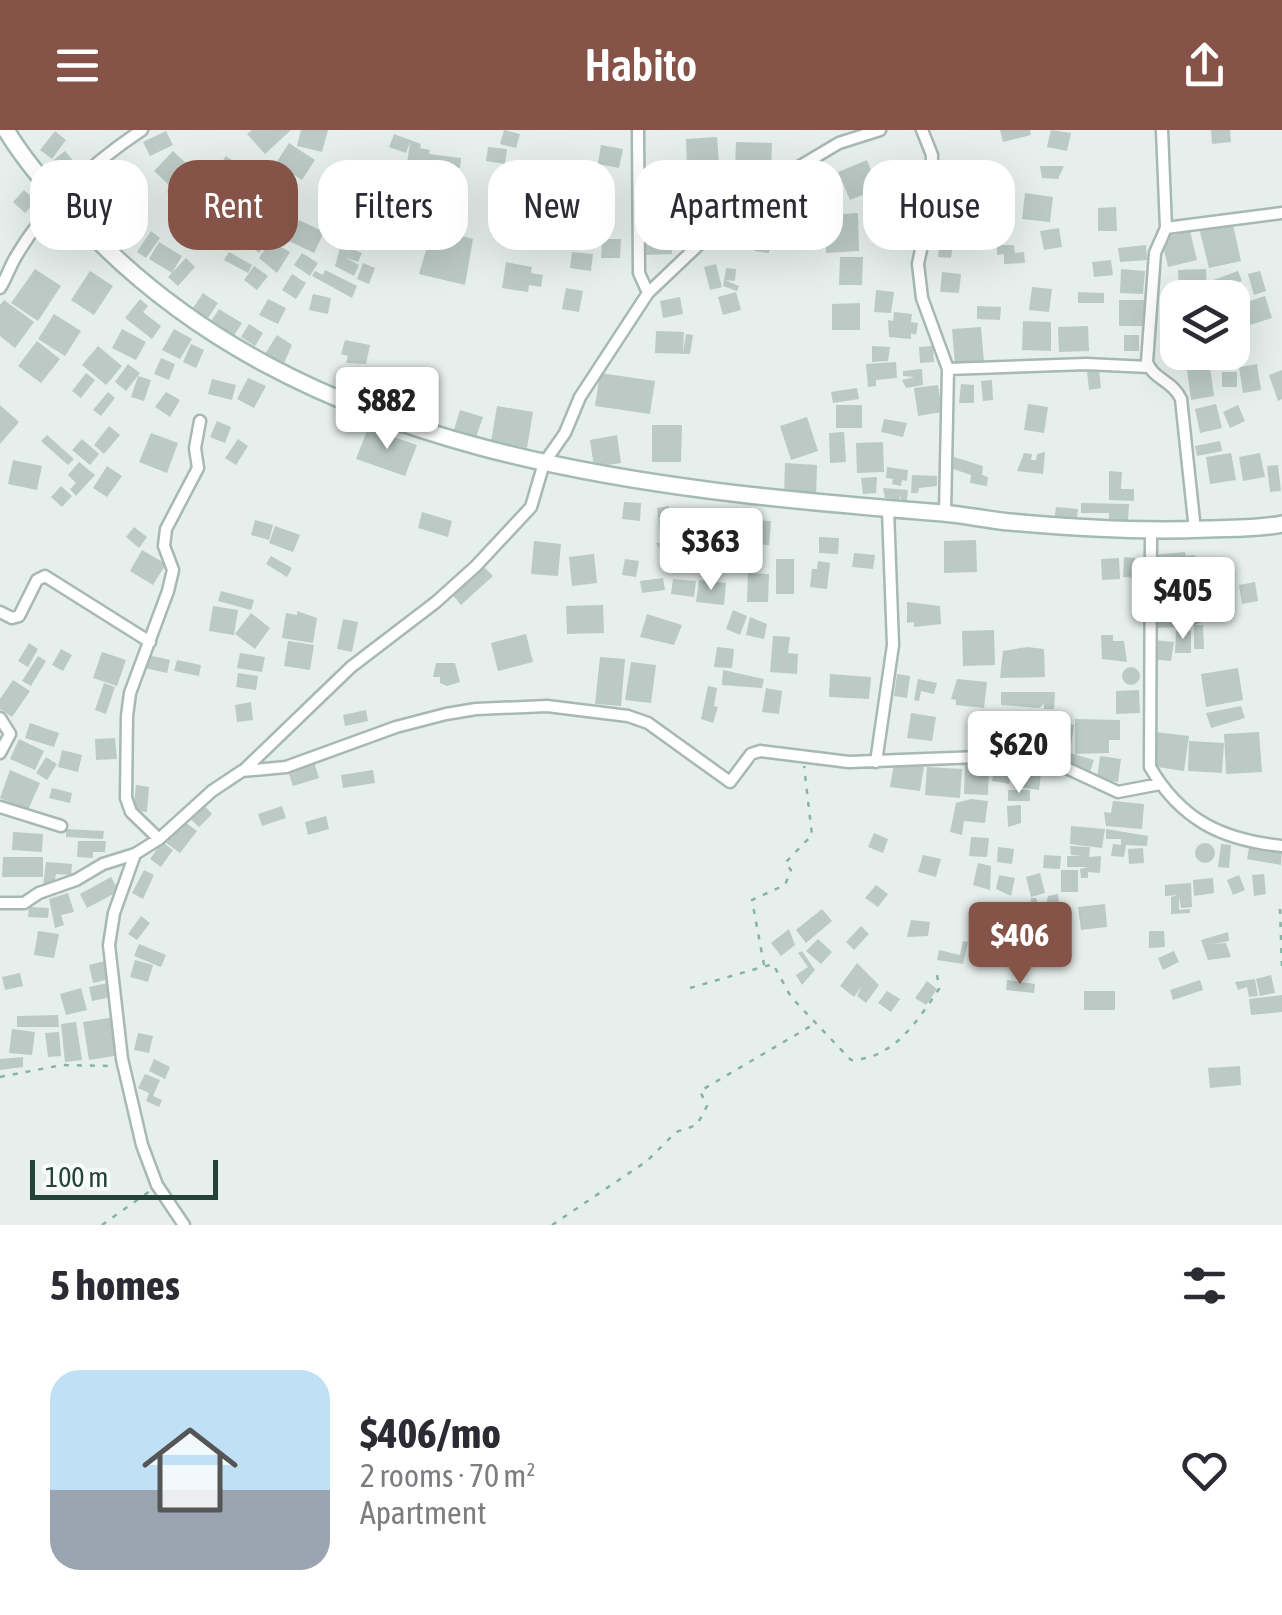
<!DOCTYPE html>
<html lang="en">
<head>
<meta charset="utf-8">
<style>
	body { margin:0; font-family:"Asap Condensed",sans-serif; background:#f7f7f7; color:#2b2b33; height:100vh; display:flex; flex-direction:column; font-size:38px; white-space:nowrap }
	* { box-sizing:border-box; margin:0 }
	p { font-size:32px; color:#7c7c81 }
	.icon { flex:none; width:55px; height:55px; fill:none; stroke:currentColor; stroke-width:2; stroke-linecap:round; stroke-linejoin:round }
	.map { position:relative; height:1095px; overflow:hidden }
	.side { display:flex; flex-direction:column; background:#fff; flex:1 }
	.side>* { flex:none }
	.guide { position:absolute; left:30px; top:30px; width:1222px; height:90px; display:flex; gap:20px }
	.controls { position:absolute; left:1160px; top:150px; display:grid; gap:20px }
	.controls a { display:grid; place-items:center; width:90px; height:90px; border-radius:20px; background:#fff; box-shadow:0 10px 40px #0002; font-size:50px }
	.scale { position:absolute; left:30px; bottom:25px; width:188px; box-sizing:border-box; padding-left:10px; border:5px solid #24423a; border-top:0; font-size:28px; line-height:35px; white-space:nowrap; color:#24423a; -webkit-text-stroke:8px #f7fbf9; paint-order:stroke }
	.price { position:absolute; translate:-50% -85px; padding:0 22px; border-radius:10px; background:#fff; color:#222; font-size:32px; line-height:65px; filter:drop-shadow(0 2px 5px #0008) }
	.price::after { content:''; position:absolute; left:50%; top:60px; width:30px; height:22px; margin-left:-15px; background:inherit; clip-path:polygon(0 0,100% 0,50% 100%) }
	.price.on { background:#855347; color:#fff }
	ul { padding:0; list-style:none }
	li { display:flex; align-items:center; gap:30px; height:250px; padding:0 50px }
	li+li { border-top:2px solid #e1e1e2 }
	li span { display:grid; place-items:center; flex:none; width:280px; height:200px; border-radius:30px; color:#555 }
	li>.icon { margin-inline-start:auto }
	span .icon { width:120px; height:120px; fill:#fffc; stroke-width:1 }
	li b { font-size:42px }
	h2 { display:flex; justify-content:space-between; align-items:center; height:120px; padding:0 50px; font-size:42px }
	.chip { padding:0 35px; border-radius:30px; background:#fff; box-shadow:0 10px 40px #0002; font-size:35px; line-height:90px }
	.chip.on { background:#855347; color:#fff }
	header { display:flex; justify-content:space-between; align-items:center; height:130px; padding:0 50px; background:#855347; color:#fff; font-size:45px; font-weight:600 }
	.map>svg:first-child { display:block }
	.building { fill:#bbcac4 }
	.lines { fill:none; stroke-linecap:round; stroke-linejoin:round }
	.street-casing { stroke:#a8b8b2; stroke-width:15 }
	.secondary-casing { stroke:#a4bbb3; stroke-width:20 }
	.path { stroke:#86b3a5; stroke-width:2.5; stroke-dasharray:5 8; stroke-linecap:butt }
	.street { stroke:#fff; stroke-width:10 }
	.secondary { stroke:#fff; stroke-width:15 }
</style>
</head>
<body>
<header><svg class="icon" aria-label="menu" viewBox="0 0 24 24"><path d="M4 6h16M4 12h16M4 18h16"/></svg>Habito<svg class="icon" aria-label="share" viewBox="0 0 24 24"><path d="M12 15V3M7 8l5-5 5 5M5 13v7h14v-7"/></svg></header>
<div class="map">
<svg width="1282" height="1095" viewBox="0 0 1282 1095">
	<rect width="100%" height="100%" fill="#e6efeb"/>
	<!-- building -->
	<path class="building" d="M252 0H291L265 24 247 4Z
		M301 0H328L322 22 297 16Z
		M504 0 520 4 516 18 500 14Z
		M1000 0H1030L1031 5 1003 12Z
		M1051 0 1071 3 1067 21 1047 17Z
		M1211 0H1230L1231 12 1212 14Z
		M55 1 66 10 52 29 40 20Z
		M166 1 173 15 150 26 143 12Z
		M394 4 421 14 420 18 430 20 429 24 461 28 460 38 428 34 427 43 406 40 410 12 406 23 389 17Z
		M717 7 719 34 687 36 686 9Z
		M736 12 772 13 771 40 735 39Z
		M289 13 315 30 302 50 276 33Z
		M601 15 623 19 619 38 598 34Z
		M488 17 507 19 505 34 486 31Z
		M65 21 83 42 62 58 45 37Z
		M173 21 188 35 169 55 154 41Z
		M226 26 245 40 226 66 207 53Z
		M867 30 878 59 850 70 838 42Z
		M250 34 272 47 248 89 226 76Z
		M984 34 987 48 966 53 963 38Z
		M188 36 207 51 186 77 167 62Z
		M1040 36H1064L1058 49 1042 48Z
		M408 41 436 51 434 58 405 48Z
		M882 46 901 47 900 56H896V61L881 60Z
		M126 49 138 60 124 79 119 74 124 67 117 61Z
		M955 54 977 55 976 68 954 67Z
		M555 55 567 56 564 78 552 76Z
		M679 55H709V83H679Z
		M571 57H588L587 73 570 72Z
		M903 57 928 58V69L903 68Z
		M366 59 377 66 368 80 357 73Z
		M24 60 36 71 25 83 13 72Z
		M96 60 117 78 97 98 91 91 103 78 96 70 82 84 71 73 84 61 90 67Z
		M813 61 817 86 796 89 792 65Z
		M1025 63 1053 67 1050 92 1022 89Z
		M382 64 392 67 385 87 375 83Z
		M975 70V84L952 85V71Z
		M398 72 413 73 411 90 396 88Z
		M418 73 432 76 428 92 415 89Z
		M1116 77 1117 101H1098V78Z
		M542 82 555 85 551 104 538 102Z
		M858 83 859 121 826 123 825 85Z
		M367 84 387 93 382 105 362 96Z
		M126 90 143 103 134 116 116 104Z
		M299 90 324 102 314 123 289 111Z
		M1232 90 1241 131 1209 138 1199 98Z
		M260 91 275 103 259 123 245 111Z
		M787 92H808V118H787Z
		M997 93 998 112 968 116V98Z
		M759 95 774 97 769 123 754 121Z
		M941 96 963 98 961 116 953 115 951 128 938 127Z
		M392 97 407 100 402 118 391 113Z
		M1059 98 1062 117 1044 120 1040 101Z
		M439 99 473 109 465 155 419 144 431 103Z
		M363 100 380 106 375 120 358 113Z
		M574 100H596V110H574Z
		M151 101 160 108 146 128 137 122Z
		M1190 101 1197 130 1168 137 1161 108Z
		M275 103 283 109 279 116 290 122 277 143 259 128Z
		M671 106 672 124 645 125V107Z
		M602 109H621L620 128H601Z
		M159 112 182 126 172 143 149 129Z
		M341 115 362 123 358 132 344 127 359 135 354 146 335 136Z
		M997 115H1014L1015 123 1024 122 1025 133 1004 134V124L997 125Z
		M1146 115 1147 130 1120 132 1118 118Z
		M229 122 252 135 248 143 224 130Z
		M572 122 593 124 591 141 570 138Z
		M302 123 318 133 310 146 294 135Z
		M840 127H863L862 155H839Z
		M186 128 195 137 178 156 168 147Z
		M1111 130 1113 145 1094 147 1092 132Z
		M506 132 532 137 531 143 543 145 541 157 529 155 528 162 502 158Z
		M363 133 375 138 369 154 357 149Z
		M716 134 722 157 710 160 704 137Z
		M254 136 268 146 257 160 244 150Z
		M726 138 736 139 735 151 725 150 739 156 737 161 723 156Z
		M35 139 61 156 38 191 11 173Z
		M1121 139 1145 141 1143 164 1120 163Z
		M1206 139 1207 168H1179L1178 140Z
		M325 140 357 156 352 168 312 146 315 141 323 145Z
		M90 141 113 156 94 185 71 170Z
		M1238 141 1242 151 1215 161 1211 151Z
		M1260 141 1266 161 1254 165 1248 144Z
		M942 142 961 144 959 163 940 162Z
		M292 144 306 153 296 169 282 160Z
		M1032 157 1052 159 1049 182 1029 180Z
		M566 158 583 161 579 182 562 179Z
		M876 160 894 162 891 183 874 182Z
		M736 162 741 180 723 185 718 167Z
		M1078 162 1104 163V173H1078Z
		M203 163 218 173 208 188 193 178Z
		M313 164 331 168 328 184 309 180Z
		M1265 166 1272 188 1250 195 1244 173Z
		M680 167 683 184 663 188 660 171Z
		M140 169 148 176 143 182 161 196 152 209 125 188Z
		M268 169 286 178 278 194 259 185Z
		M4 170 34 192 15 218 0 206V175Z
		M1119 170H1144V196H1119Z
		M860 173V200H832V174Z
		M977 176 1001 177 1000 190 977 189Z
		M219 179 242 193 233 207 210 193Z
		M894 182 912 184 911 192 918 193 916 205 911 203V209L889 207 888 190 893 191Z
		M54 184 81 201 65 226 38 209Z
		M1023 191 1051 192V221L1022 220Z
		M249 194 263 203 255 216 241 207Z
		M1088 196 1089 221 1059 222 1058 197Z
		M981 197 984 232 955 235 952 199Z
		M122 199 146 212 136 230 112 218Z
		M174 199 192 209 180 229 162 220Z
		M656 201 684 202 683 223 686 204 693 205 690 224 655 223Z
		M277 205 292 215 284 233 265 224Z
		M1124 205H1139V221H1124Z
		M345 210 370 215 366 234 346 233 348 226 341 224Z
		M37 211 60 229 41 253 18 236Z
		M191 214 204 220 196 238 183 232Z
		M98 216 122 236 106 255 82 235Z
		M872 216 890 217 888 231 872 232Z
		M933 216 934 232 920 233 919 217Z
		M161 228 175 234 169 250 154 244Z
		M896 232 897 248 876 250V256L868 257 866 234Z
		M128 234 140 243 126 261 115 252Z
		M1257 234 1261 260 1243 263 1239 237Z
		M1210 237 1214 266 1191 270 1187 240Z
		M922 239 923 255 906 258 902 250 914 247 903 246V241Z
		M1099 239 1101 258 1089 260 1087 241Z
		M1282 240V269L1278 271 1269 245Z
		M1222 242H1237V257H1222Z
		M86 243 95 250 81 268 72 261Z
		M600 243 655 251 650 284 595 276Z
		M138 246 151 250 144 271 131 267Z
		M248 248 266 256 254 278 237 269Z
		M212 249 236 255 232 270 208 264Z
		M992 250 993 270 983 271 981 251Z
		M961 254 974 255V273H959Z
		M938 255 942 282 918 286 914 258Z
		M857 258 859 269 833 273 831 262Z
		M108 262 115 268 101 286 93 280Z
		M166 262 180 270 170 287 155 277Z
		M1028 274 1048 277 1044 303 1024 300Z
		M1216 274 1222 298 1200 303 1195 279Z
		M0 275 19 292 0 314Z
		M836 275H862V298H836Z
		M1238 275 1245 291 1230 298 1223 282Z
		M497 276 533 282 527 318 491 312Z
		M460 280 483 287 476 307 454 300Z
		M807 287 818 321 791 330 780 296Z
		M884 289 907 293 903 307 881 302Z
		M217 291 231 297 225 313 210 307Z
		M652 295H682L681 332H652Z
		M109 296 120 305 104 324 94 315Z
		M368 298 417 315 405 346 356 329Z
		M844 302 846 332 830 333 829 303Z
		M151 303 178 313 167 343 139 332Z
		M47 305 74 329 68 335 41 311Z
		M617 305 621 333 594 337 590 310Z
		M82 309 99 324 90 335 72 320Z
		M238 309 248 316 236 335 225 328Z
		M1220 311 1222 321 1197 326 1195 316Z
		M883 312 884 342 857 343 856 313Z
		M1045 322 1043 344 1017 341 1024 323 1032 324 1031 330H1036L1037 324Z
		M1231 323 1236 350 1210 354 1206 327Z
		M1260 323 1265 347 1243 351 1239 327Z
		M954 327 983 336 982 345 988 347 987 356 970 353 971 345 953 339Z
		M13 330 42 336 37 360 8 354Z
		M79 332 95 345 76 366 70 359 76 353 68 345Z
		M785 333 817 335 816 368 784 367Z
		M1278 335 1281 361 1270 362 1267 336Z
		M107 336 122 346 107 367 93 358Z
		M887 337 908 340 907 351 902 350 901 356 892 354 893 349 886 348Z
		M1109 341 1122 342 1121 359H1134V371L1109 370Z
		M912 345 937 346V356L919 358 918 363H911Z
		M877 347 876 363 863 364 861 348Z
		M61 356 72 366 62 377 51 367Z
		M883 358 908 360 906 376 900 375 901 364 899 370 885 368Z
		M624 372 641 373 640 391 622 389Z
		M1081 373 1129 374 1128 390H1109V383H1081Z
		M669 376 670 383 683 381 685 402 660 404 657 378Z
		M1056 377 1078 379 1076 394 1054 392Z
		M422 382 452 391 448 407 418 398Z
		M738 389 750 390 749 419 736 418Z
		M255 390 273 395 269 410 251 405Z
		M754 390 771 391 769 415 753 414Z
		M275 396 300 405 293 422 269 413Z
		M134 397 147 407 139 418 126 407Z
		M819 407 839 408 838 424 819 423Z
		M976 410 977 442 944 443V411Z
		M534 411 561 414 558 446 531 444Z
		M694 411 701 420 661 421 656 413Z
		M142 420 166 434 153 455 130 441Z
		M1185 422 1186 426 1195 425 1196 442 1188 443V438L1155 441 1153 425Z
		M854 423 875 425 873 439 852 437Z
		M594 424 597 453 572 456 569 427Z
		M733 424 758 426 757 441 732 439Z
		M271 426 292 438 287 447 266 434Z
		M1124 427 1135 428 1134 448 1123 447Z
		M1119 428 1120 449 1102 450 1101 429Z
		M625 429 639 431 636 447 622 445Z
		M776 429H794V464H776Z
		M818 431 830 433 827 459 810 457 812 439H817Z
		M484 437 493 446 461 475 452 464Z
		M748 443 769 444 768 472H747Z
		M663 448 665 460 642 463 640 451Z
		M673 449 696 451 694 467 671 464Z
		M699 450 726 453 724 475 696 472Z
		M1255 452 1258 471 1242 474 1239 455Z
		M221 461 254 470 251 480 218 471Z
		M1189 470 1203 473V492L1194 495 1191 480H1195H1191Z
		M907 472 940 476 941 494 914 497V492L907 493Z
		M603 475 604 503 567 504 566 476Z
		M213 476 238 480 234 505 209 501Z
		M733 480 747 486 740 505 726 499Z
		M1190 480 1188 497 1153 498V482Z
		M297 481 317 488 313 513 282 508 286 483 297 485Z
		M251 483 270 498 255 519 235 504Z
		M647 484 682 495 674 515 640 507Z
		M750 487 767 494 764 509 746 505Z
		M343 489 358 492 352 522 337 519Z
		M1194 495H1203L1204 519H1194Z
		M994 500 995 535 963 536 962 501Z
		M1176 501H1191V523H1175Z
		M526 504 533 532 498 541 491 513Z
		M1101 505H1113V511H1124L1127 532 1102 529Z
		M773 506 790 507 788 523 798 524 797 544 770 542Z
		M1153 510 1174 512 1171 531 1150 529Z
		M288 511 314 515 310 540 284 536Z
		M29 513 38 519 28 537 18 531Z
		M717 517 734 519 732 538 714 537Z
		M1027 517 1044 519 1045 547 1000 548 1003 521Z
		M61 519 72 525 63 541 52 535Z
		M102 522 126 530 117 556 93 548Z
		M240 523 265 527 262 542 237 538Z
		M148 525 170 530 167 543 145 538Z
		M38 526 46 531 31 556 22 551Z
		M600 527 625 529 621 576 595 574Z
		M177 530 201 535 199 546 174 541Z
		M631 532 656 535 651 573 625 570Z
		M436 533H455L460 552 447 556 440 553V547H433Z
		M1122 546a9 9 0 1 1 18 0a9 9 0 1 1-18 0Z
		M1238 538 1243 570 1206 577 1201 544Z
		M723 540 764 549 762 558 722 555Z
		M238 543 258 546 256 560 236 557Z
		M830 544 871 547 869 569 829 567Z
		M897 544 910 546 907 568 894 566Z
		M918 549 937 553 934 564 921 561 919 571 914 570Z
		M957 549 987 552 984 578 956 575V570L951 569Z
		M13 550 30 561 12 587 0 579V569Z
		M104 553 115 557 106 584 95 580Z
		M708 556 717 558 714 576 718 577 713 593 701 589Z
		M766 558 782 561 779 584 762 582Z
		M1139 560 1140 583 1116 584V561Z
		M1001 562H1055L1054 579H1044V574L1039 578 1001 575Z
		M251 572 253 590 237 592 235 575Z
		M1241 576 1245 588 1211 598 1206 583Z
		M366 580 368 591 345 596 343 585Z
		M911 583 936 587 932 611 907 608Z
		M1075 589 1120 590V610H1109V623L1075 624Z
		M30 593 59 603 54 617 25 608Z
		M1065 593 1074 595 1070 622 1061 620Z
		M1155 602 1189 606 1184 641 1150 636Z
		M1259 602 1262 642 1226 644 1224 604Z
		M115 608 117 629 96 630 95 609Z
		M19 609 44 621 35 640 10 629Z
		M1189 611 1224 613 1222 643 1188 641Z
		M62 620 82 625 78 642 58 637Z
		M1060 620 1094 630 1090 642 1056 633Z
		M1100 626 1121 629 1118 652 1097 649Z
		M46 627 57 634 47 650 36 643Z
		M1019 630 1050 632 1049 640 1018 639Z
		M996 631 1013 634 1009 654 992 651Z
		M314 632 319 648 293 656 288 641Z
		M965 632H989L988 665 964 664Z
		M894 633 924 637 920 661 890 657Z
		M927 637 962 639 960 668 925 665Z
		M1023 639 1041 642 1039 660 1020 657Z
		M10 640 40 653 28 680 0 668Z
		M373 640 375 653 343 658 341 645Z
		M136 655 149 657 147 682 133 681Z
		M52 658 72 663 70 673 49 668Z
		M1008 660H1030V671H1008Z
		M971 669 988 671 985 693 964 691 962 705 950 702 956 673Z
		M1113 671 1144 674 1142 699 1106 696 1104 682 1111 683Z
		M202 673 212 684 199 697 188 687Z
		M1021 675V693L1008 697 1007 676Z
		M282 676 286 688 262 696 258 684Z
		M326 686 329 699 308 705 305 692Z
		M182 690 197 701 180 723 165 712Z
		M1071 696 1105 699 1102 718 1070 714Z
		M66 699 104 701 103 709 66 707Z
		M1106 699 1148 706 1147 716 1126 715 1124 727 1111 726 1113 714 1121 715V709H1106Z
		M13 702 43 704 42 722 12 720Z
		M874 703 888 709 883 723 868 717Z
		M971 707 989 708 987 727 969 726Z
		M78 711H106L105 722H93V728L77 727Z
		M162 712 173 720 161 737 150 729Z
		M1250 713 1282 717 1281 735 1247 729Z
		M1195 723a10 10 0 1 1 20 0a10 10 0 1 1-20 0Z
		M1221 714 1231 715 1229 738 1218 737Z
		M1070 716 1090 717 1089 727 1101 726 1100 743 1088 742V748H1081L1080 739 1088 737H1067V726H1084L1071 725Z
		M998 717 1014 719 1012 734 997 732Z
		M1143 718 1144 733 1129 734 1128 719Z
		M923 725 941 729 936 747 918 742Z
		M1044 725 1061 726 1060 739 1043 738Z
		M3 727H43V747H2Z
		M46 732 72 734 71 745 56 744 54 757 43 756Z
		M978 733 991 736 990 760 973 755Z
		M144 740 154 745 143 769 132 763Z
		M1061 740H1078V762H1061Z
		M1040 743 1045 763 1031 767 1026 747Z
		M1264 744 1266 764 1254 766 1252 745Z
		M999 745 1015 748 1011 766 996 759Z
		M1239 745 1245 760 1233 765 1227 750Z
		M111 747 119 761 87 778 80 764Z
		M1213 748 1214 763 1194 766 1193 750Z
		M1191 753 1192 777 1181 778 1179 767V780L1190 779V783L1171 784V767L1178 765 1165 766V755Z
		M876 755 888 764 878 777 865 768Z
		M68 763 74 782 61 785 64 795 55 798 49 769Z
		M1058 764 1059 772 1049 773 1057 774 1055 788 1043 787 1044 793 1040 794 1039 788 1030 789 1031 768H1036L1043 787 1048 766Z
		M1105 774 1107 797 1081 800 1078 777Z
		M29 777 49 778 48 788 28 787Z
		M822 779 832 791 806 813 796 800Z
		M141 786 150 793 137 810 128 804Z
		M911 790 930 792 928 806 907 807Z
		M1049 792H1063L1062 810 1048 809Z
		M861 796 869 804 854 820 846 812Z
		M1045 796V812L1026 809V797Z
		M789 799 795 815 781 826 771 813Z
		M38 801 59 804 54 828 34 825Z
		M1149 801H1164L1165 817 1149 818Z
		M1228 802 1229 811 1214 814 1226 813 1231 827 1208 830 1201 810Z
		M818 809 832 822 821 834 806 821Z
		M963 811 968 812 963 834 937 830 939 820 960 825Z
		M139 814 166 825 161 837 134 826Z
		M802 821 815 840 802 855 796 845 808 837 798 823Z
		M1174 821 1179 832 1163 840 1158 828Z
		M135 830 153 835 148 852 130 847Z
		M105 831 109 849 93 853 89 835Z
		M857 833 879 855 866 873 857 866 862 856 854 867 840 856Z
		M20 843 23 856 5 860 2 847Z
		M1271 845 1275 863 1260 866 1256 849Z
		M1255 849 1258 866 1249 867 1247 857 1238 860 1235 852Z
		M1007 850 1035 854 1034 863 1006 860Z
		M1200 850 1203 860 1173 870 1170 860Z
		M927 851 937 859 926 875 915 868Z
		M108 853 111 867 92 871 89 857Z
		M81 858 87 880 66 885 60 864Z
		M887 861 900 869 891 882 878 873Z
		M1084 861H1115V880H1084Z
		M1282 865V882L1251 885 1249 869Z
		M58 885 59 897H17V886Z
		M115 887 120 925 89 930 83 892Z
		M76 892 82 930 65 932 61 894Z
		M12 899 35 902 32 925 9 923Z
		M59 902 61 926 48 927 45 903Z
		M138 903 153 906 149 923 134 920Z
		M23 927V937L0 940V929Z
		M154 929 170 937 165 949 149 941Z
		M1240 936 1241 955 1210 958 1208 938Z
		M145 944 160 950 153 966 162 970 159 977 146 971 149 963 138 958Z"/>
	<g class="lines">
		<defs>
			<path id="street" d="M638 0 639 143 648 163
				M922 0 932 25 931 72 918 134 922 168 948 239 945 383
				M1162 0 1166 98 1155 123 1147 232C1153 249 1173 251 1181 269L1195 400
				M1166 98 1282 83
				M0 158C6 149 9 139 14 130 43 78 93 32 142 0
				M948 239 1086 234 1148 237
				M1151 400 1150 637C1181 690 1222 710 1282 716
				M0 482 12 488 19 486 37 450 45 446 150 512
				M0 588 10 604 0 623
				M876 632 893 515 888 380
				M244 640 351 537 436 472 476 436 531 377 544 333 565 303 580 267 648 163 750 66 839 13 880 0
				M0 677 61 696
				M159 709 131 682 126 668 127 586 130 563 168 461 173 440 164 416 166 399 198 338 195 318 200 291
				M0 773H24L39 763 76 750 103 734 135 724
				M184 1095 157 1055 142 1015 122 929 109 815 114 783 135 724 159 709 212 661 242 641 286 637 396 597 446 584 476 579 547 576 628 586 648 593 730 652 751 624 760 621 849 632 1028 625 1047 629 1118 662 1160 654"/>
			<path id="secondary" d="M6 0C27 35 55 65 82 94 301 328 641 359 943 383 965 385 988 390 1010 392 1075 398 1142 402 1207 399 1232 398 1257 399 1282 394"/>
		</defs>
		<!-- street casing -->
		<use href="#street" class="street-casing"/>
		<!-- secondary casing -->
		<use href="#secondary" class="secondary-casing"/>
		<!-- path -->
		<path class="path" d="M1280 779 1282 838
			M764 835 752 770 785 755 791 740 785 733 812 705 804 636
			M690 858 773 834 791 867 851 930C894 929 917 891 939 859L936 837
			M0 947 62 935 113 936
			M102 1095 150 1061
			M552 1095 647 1031 676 1002 697 995 707 976 700 961 816 893"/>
		<!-- street -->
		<use href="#street" class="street"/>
		<!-- secondary -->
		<use href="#secondary" class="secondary"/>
	</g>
</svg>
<div class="controls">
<a><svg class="icon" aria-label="layers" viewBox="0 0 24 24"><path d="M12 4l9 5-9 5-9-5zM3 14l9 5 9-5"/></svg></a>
</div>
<div class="scale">100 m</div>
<b class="price" style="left:387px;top:322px">$882</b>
<b class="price" style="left:711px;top:463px">$363</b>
<b class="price" style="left:1183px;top:512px">$405</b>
<b class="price" style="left:1019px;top:666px">$620</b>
<b class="price on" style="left:1020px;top:857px">$406</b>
<div class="guide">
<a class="chip">Buy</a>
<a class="chip on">Rent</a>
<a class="chip">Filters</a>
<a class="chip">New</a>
<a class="chip">Apartment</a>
<a class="chip">House</a>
</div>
</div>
<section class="side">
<h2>5 homes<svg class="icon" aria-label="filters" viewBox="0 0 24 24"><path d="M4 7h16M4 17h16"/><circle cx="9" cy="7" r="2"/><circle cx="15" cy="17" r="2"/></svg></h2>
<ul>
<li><span style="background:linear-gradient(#bfe0f5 60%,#9aa5b1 0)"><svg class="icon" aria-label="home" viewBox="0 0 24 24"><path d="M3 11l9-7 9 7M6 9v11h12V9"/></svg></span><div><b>$406/mo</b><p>2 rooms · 70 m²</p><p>Apartment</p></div><svg class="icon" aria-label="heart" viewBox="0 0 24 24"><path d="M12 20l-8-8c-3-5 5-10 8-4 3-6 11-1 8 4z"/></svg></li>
</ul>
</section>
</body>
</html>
